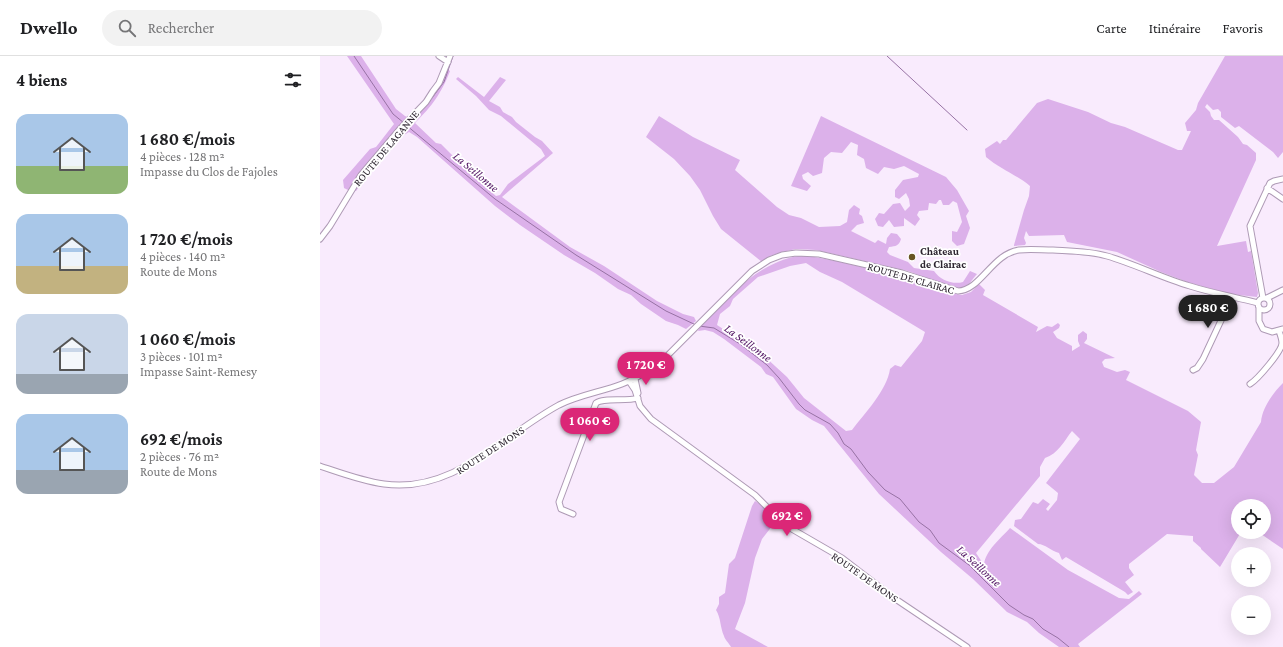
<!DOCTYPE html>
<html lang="fr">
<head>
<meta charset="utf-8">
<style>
	body { margin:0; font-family:"Crimson Pro",serif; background:#f2f2f2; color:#202124; height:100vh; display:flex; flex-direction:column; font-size:15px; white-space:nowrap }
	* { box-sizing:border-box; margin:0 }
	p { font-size:13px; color:#757577 }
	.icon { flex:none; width:22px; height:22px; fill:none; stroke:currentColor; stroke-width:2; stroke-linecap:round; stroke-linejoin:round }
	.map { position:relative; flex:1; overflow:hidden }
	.sheet { display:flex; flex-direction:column; background:#fff; width:320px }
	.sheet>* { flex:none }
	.buttons { position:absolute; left:911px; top:443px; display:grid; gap:8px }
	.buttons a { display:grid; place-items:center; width:40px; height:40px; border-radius:50%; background:#fff; box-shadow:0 4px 16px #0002; font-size:20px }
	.price { position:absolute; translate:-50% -34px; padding:0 9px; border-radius:14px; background:#db2777; color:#fff; font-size:13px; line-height:26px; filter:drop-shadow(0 1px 2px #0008) }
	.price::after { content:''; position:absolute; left:50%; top:24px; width:12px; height:9px; margin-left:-6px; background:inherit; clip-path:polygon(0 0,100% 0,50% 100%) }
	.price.current { background:#222; color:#fff }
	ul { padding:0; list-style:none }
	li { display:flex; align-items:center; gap:12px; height:100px; padding:0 16px }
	li span { display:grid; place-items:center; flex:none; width:112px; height:80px; border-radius:12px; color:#555 }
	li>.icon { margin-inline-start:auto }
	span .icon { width:48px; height:48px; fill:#fffc; stroke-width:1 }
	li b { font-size:17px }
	h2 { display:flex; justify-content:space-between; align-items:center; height:48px; padding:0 16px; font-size:17px }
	header { display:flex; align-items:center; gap:24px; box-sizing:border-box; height:56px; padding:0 20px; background:#fff; border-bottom:1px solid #e0e0e0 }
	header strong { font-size:19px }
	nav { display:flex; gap:22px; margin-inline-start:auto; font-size:14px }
	.search { width:280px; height:36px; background:#f2f2f2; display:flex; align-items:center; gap:10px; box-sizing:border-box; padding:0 14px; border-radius:22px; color:#757577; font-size:15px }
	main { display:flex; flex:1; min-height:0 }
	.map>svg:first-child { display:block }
	.green { fill:#dcb1ea; fill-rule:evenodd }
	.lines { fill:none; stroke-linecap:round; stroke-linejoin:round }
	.stream { stroke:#9772a4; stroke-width:1 }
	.minor-casing { stroke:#ae9ab5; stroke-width:7 }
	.minor { stroke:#fff; stroke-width:5 }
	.poi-dot { fill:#685523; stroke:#fff; stroke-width:1.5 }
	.labels { text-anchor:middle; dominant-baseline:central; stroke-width:3.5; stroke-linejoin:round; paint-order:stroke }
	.street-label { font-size:11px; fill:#2d2530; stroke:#fff }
	.poi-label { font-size:11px; font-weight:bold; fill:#2d2530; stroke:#fff; text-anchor:start }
	.water-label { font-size:12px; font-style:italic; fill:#501262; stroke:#fff }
</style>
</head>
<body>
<header>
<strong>Dwello</strong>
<div class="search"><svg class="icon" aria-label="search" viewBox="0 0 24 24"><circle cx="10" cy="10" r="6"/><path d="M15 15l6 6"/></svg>Rechercher</div>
<nav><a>Carte</a><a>Itinéraire</a><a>Favoris</a></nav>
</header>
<main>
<section class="sheet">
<h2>4 biens<svg class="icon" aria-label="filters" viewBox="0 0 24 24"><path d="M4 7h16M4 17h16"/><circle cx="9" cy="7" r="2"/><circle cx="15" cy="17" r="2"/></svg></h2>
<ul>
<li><span style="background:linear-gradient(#a9c7e8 65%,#8fb573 0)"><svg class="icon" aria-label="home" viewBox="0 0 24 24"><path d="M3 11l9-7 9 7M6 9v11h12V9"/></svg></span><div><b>1 680 €/mois</b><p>4 pièces · 128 m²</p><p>Impasse du Clos de Fajoles</p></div></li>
<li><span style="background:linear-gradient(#a9c7e8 65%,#c2b280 0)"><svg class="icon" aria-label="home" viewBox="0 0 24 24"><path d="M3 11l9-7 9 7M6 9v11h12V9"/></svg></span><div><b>1 720 €/mois</b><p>4 pièces · 140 m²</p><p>Route de Mons</p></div></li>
<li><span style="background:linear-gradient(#c9d6e8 75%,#9aa5b1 0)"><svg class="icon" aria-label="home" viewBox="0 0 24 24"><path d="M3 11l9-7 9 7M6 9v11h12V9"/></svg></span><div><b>1 060 €/mois</b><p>3 pièces · 101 m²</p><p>Impasse Saint-Remesy</p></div></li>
<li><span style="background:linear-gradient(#a9c7e8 70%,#9aa5b1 0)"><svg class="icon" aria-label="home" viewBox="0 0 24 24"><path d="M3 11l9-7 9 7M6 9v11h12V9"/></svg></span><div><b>692 €/mois</b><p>2 pièces · 76 m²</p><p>Route de Mons</p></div></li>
</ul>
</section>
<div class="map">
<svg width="963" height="591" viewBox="0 0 963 591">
	<rect width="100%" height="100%" fill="#f9ebfd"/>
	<!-- green -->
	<path class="green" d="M27 0H41L76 53 85 60 92 63 112 37 121 29 120 24 125 12 130 15C121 38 112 50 95 67L116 87 121 88 138 105 142 111 176 140 180 139 188 128 225 100 221 93 181 60 169 54 156 40 136 23 138 21 164 41 180 21 186 24 169 45 180 51 183 56 192 61 196 66 215 81 222 85 233 97 182 141 250 191 284 210 337 245 363 258 374 261 376 265 366 273 358 269 346 265 321 248 311 239 298 233 275 217 244 199 200 169 175 150 97 81 89 76 84 79 56 108 36 135 28 134 24 132 23 124 50 93 56 91 74 68Z
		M905 0H963V96L958 102 953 96 919 70 915 72 901 61V56L898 53 893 54 887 48 885 51 890 56 891 60 894 64H899L918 81 923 88 927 89 936 97V104L897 190 926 185 928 196 931 195 938 237 937 241 910 238 867 226 841 216 797 196 747 186 744 179 709 180 706 175 704 182 706 187 705 189 694 190V189L704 154 709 140 710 130C697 119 680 113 666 101L665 93 677 85 680 88 683 84H686L717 47 728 43 768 56 791 67 805 71 858 94H862L871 75H867L865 67 876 54 878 47Z
		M339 60 373 81 420 104 415 114 457 151 469 159 481 162 499 171 520 170 527 166 529 154 534 149 540 153 539 158 542 160 544 167 537 169 531 175 555 187 558 184 566 188 567 182 571 177 577 178 581 183C579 190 576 190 569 191L567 196 570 199 588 206 594 212 614 215C620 224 633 229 643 226L650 215 657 218C649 227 648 233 634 232L588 215 496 194 476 193 462 196 450 200 442 206 401 173 393 160 380 134 370 120 354 103 326 81Z
		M501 60 626 121 637 134 649 155 646 160 650 172 644 188 637 190 632 185V175L637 176 642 166 637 147 633 145 629 149H623L621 144H619L616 148 609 147 608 154 599 155 597 159 600 163 595 170 584 162V170L574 171 569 164 563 171 558 170 555 163 559 157 564 158 573 148 580 147 585 155 590 150 589 143 586 137 579 143 575 141V134L583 124 598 121 599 118 584 110 574 113 564 111 558 118 546 112 544 103 537 99 538 89 531 86 522 97 511 96 504 102 502 117 493 120 488 116 482 119 483 123 491 130 487 135 471 130Z
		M478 200H489L516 205 588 222 629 237 642 239 651 236 659 228 665 234 663 239 718 271 716 276 727 270 732 271 738 267 740 269 739 272 733 276 737 282 752 290V295L760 290 758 285V279L763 275 767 278V283L764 287 795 302 785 303 782 306 784 311 797 316 805 314 810 316 806 324 868 355 881 366 876 394 878 399 874 419 882 427H894L914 411 941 366C942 352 953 337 963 327V493L938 476H944V450H918V476H928L925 478 921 476 900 511 881 493V492L873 485V480L847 478 809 508V512L814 519 805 526 813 536 808 539 805 536 746 501 742 504 739 497C731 495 725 488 718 488L694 470 695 464 701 463 713 446 718 448 723 443 730 448 726 453 728 455 737 444 738 437 726 427 760 383 752 375C744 385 738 398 725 402L720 411V420L656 497 664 509C665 495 681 482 690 472L748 514 799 542 809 543 819 535 822 538 758 588 760 591H739L719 577 707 566 687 556 653 523 621 496 559 438 504 370 492 364 476 353 453 321 446 318 441 311 404 283 393 276 385 274 378 275 381 269C411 240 435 208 478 200ZM486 207 500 216 522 226 605 276 602 285 581 311 575 309 570 313C567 334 545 357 532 374L526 375 484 342 467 321 443 299 397 269 400 258 410 250 413 243 438 221 470 210Z
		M435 445 440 448 456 465 442 483 435 502 425 547 415 573 448 591H411C409 587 405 584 404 580 400 571 401 562 396 554L399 548V541L405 537 409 508 415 502 432 450Z"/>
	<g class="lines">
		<!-- stream -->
		<path class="stream" d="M34 0 73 58 84 67
			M567 0 647 74
			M112 42 124 26 133 0
			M86 69 175 143 256 199 346 255 376 269
			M88 71 102 53
			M379 270 394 272 420 288 447 309 459 322 479 348 485 354 510 368 518 377 524 388 531 393 548 416 565 434 580 443 599 466 610 474 619 487 649 509 689 549 704 559 713 563 723 573 738 582 749 591"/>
		<defs>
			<path id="minor" d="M119 0 128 6
				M947 132 963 143
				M0 183 10 170 41 119 79 74 106 46 113 35 119 27 130 0
				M938 248a6 6 0 1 1 12 0a6 6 0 1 1-12 0Z
				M943 242 930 170 950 127 954 125 963 123
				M947 242 963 234
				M939 251V265L943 273 952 276 963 273
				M873 314 877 312 883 303 912 241
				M315 323 318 337
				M309 325 315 334 320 350 331 363 435 439 465 469 522 502 574 542 647 591
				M930 328C938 323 962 295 962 287 962 283 960 278 959 275
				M0 410C21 417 42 425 64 428 134 438 183 379 239 349 259 339 281 336 302 328 319 322 332 312 346 301L432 215 449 204 462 199 476 197 499 198 582 217 638 235C661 234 672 198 699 194 710 193 722 194 733 194 751 195 770 195 787 200 815 208 842 222 870 230 892 237 915 241 938 247
				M253 458 241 453 239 446 276 347C284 341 306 346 318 342"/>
		</defs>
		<!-- minor casing -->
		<use href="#minor" class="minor-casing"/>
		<!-- minor -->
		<use href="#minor" class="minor"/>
	</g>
	<!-- markers -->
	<circle class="poi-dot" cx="592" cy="201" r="4"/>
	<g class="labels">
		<!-- street labels -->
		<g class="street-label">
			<text transform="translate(66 92) rotate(-50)">ROUTE DE LAGANNE</text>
			<text transform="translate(591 222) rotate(16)">ROUTE DE CLAIRAC</text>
			<text transform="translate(170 394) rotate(-33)">ROUTE DE MONS</text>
			<text transform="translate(545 521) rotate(35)">ROUTE DE MONS</text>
		</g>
		<!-- poi labels -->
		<g class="poi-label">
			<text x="600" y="195">Château<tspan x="600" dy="13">de Clairac</tspan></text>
		</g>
		<!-- water labels -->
		<g class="water-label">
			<text transform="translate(156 116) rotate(40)">La Seillonne</text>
			<text transform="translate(428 287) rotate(36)">La Seillonne</text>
			<text transform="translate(659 510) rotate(42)">La Seillonne</text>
		</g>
	</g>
</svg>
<div class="buttons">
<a><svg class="icon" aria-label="locate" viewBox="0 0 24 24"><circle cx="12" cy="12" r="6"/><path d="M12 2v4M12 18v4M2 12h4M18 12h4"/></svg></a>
<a>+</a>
<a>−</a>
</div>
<b class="price current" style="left:888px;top:273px">1 680 €</b>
<b class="price" style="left:326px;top:330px">1 720 €</b>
<b class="price" style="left:270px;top:386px">1 060 €</b>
<b class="price" style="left:467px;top:481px">692 €</b>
</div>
</main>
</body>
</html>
